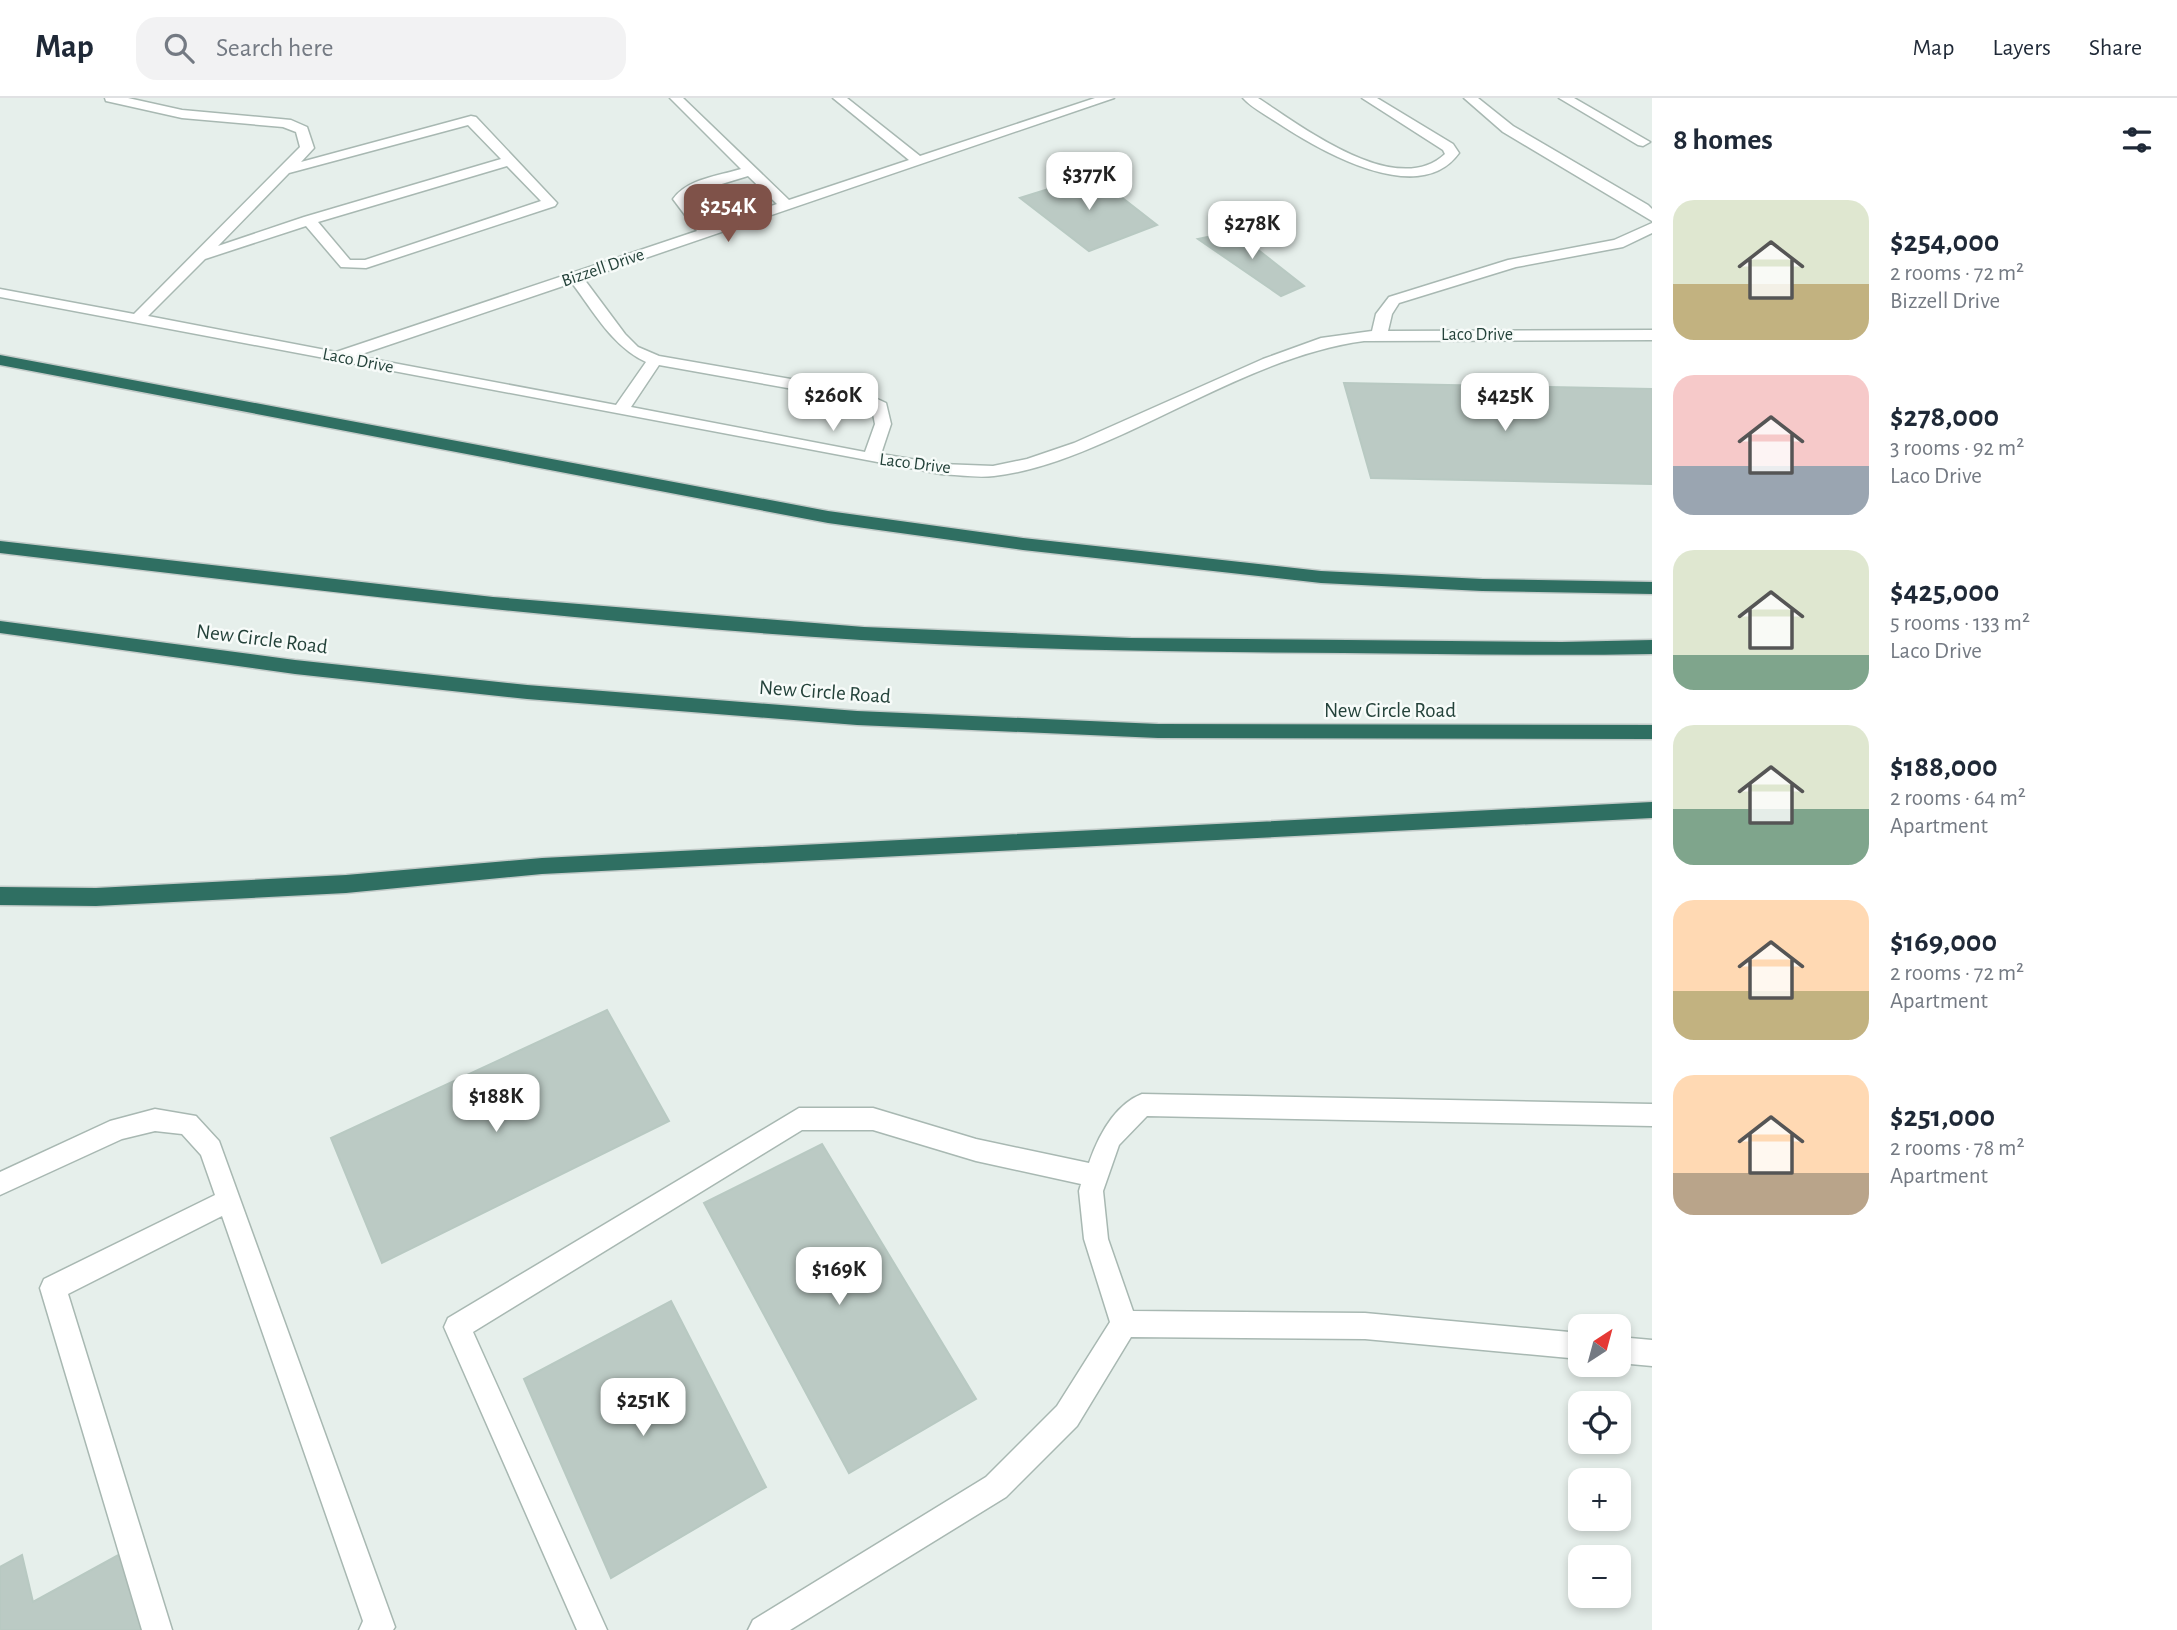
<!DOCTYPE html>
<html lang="en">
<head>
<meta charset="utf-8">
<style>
	body { margin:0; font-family:"Alegreya Sans",sans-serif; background:#f2f2f3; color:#1f2937; height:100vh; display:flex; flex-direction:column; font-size:26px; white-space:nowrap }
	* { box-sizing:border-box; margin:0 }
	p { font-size:23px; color:#747a83 }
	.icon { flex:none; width:38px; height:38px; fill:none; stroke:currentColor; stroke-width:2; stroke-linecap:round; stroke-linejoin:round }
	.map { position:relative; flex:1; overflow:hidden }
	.details { display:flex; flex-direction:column; background:#fff; width:525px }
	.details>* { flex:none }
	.needle { width:46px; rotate:36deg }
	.buttons { position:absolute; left:1568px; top:1216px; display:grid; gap:14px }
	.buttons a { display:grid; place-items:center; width:63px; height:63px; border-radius:14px; background:#fff; box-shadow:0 4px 10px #0003; font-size:35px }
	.price { position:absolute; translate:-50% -60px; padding:0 16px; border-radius:14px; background:#fff; color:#222; font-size:23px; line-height:46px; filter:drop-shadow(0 2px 4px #0008) }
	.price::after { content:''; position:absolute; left:50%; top:42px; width:21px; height:16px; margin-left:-10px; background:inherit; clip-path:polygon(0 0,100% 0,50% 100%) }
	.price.current { background:#7f5249; color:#fff }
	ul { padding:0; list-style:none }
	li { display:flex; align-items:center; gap:21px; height:175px; padding:0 21px }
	li span { display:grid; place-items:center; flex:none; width:196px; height:140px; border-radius:21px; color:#555 }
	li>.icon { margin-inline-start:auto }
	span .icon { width:84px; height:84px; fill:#fffc; stroke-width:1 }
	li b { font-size:30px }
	h2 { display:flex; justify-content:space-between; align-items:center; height:84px; padding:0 21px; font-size:30px }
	header { display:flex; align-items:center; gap:42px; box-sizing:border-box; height:98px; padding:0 35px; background:#fff; border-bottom:2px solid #e0e1e3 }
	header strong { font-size:33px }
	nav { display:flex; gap:38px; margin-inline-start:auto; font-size:24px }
	.search { width:490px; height:63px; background:#f2f2f3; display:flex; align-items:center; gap:18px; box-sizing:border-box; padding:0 24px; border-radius:21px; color:#747a83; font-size:26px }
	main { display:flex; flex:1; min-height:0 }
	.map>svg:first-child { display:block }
	.building { fill:#bbcac4; stroke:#b8c9c2; stroke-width:2 }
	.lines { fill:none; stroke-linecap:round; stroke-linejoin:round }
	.minor-casing { stroke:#a8b8b2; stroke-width:3 }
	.highway-casing { stroke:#c2cac8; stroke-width:3 }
	.minor { fill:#fff; fill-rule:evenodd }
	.highway { fill:#2f6f62; fill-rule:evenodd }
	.labels { text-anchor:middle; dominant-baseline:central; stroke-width:5; stroke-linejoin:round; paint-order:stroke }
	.far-street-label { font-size:18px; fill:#24423a; stroke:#f7fbf9 }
	.street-label { font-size:21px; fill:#24423a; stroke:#f7fbf9 }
</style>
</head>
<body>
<header>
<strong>Map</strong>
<div class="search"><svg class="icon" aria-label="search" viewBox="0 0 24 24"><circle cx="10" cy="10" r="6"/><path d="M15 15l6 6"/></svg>Search here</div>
<nav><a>Map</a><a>Layers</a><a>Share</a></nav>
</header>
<main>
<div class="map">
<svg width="1652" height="1532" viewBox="0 0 1652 1532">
	<rect width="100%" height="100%" fill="#e6efeb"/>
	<!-- building -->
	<path class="building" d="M1093 77 1157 127 1089 153 1020 100Z
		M1229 129 1304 188 1281 198 1198 141 1217 137Z
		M1344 285 1652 291V386L1371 380Z
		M607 912 669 1023 382 1165 331 1040Z
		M822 1046 976 1301 849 1375 704 1105Z
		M671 1203 766 1389 611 1480 524 1281Z
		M122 1455 144 1532H0V1469L22 1457 33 1504Z"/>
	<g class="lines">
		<defs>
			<path id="minor" d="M105 0H128L182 12 291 22 307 29 314 50 301 64 471 18 476 19 557 105 555 108 366 170 341 169 306 128 205 161 148 218 336 254 697 133 673 101C687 81 718 78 741 71L670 0H683L789 102 909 62 833 0H847L920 58 1095 0H1114L584 181 625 236 638 249 659 258 860 293 886 305 891 326 881 356 941 366 993 368 1027 361 1074 345 1263 261 1321 240 1372 233 1376 216 1389 199 1508 162 1614 142 1652 125V135L1623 149 1516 169 1399 205 1392 216 1388 233 1652 232V242L1364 243C1281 254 1198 302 1121 337 1081 355 1038 373 994 378 977 380 958 377 941 376L0 199V191L134 216 300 49 296 34 283 29 182 20 106 3ZM468 27 501 61 304 119 218 148 289 75ZM507 68 541 103 365 162H350L318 124ZM748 78 777 106 708 129 687 101 692 95ZM572 185C594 214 612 248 646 264L616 307 356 258ZM659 267 855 302 872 311 875 326 865 354 631 309Z
				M1243 0H1258C1300 27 1396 102 1445 56L1443 52 1362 0H1377L1453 46 1459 55C1419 111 1319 52 1278 25 1266 17 1252 10 1243 0Z
				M1464 0H1478L1513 28 1648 107 1652 111V123L1503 34Z
				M1559 0H1574L1650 44 1643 48 1638 47Z
				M1142 996 1652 1006V1028L1147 1018 1119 1047 1103 1093 1108 1141 1133 1213 1365 1215 1580 1235V1261L1365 1241 1131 1239 1077 1328 1006 1399 790 1532H748L753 1522 986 1379 1057 1308 1110 1224 1084 1141 1079 1093 1081 1086 976 1063 873 1032H802L473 1234 607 1532H577L444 1229 448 1220 799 1010H873L976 1041 1089 1065C1098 1039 1114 1007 1142 996Z
				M155 1011 196 1018 219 1043 395 1529 393 1532H359L363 1523 222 1118 68 1196 172 1532H142L40 1190 44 1181 215 1097 201 1057 182 1036 155 1033 122 1041 0 1097V1074L110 1023Z
				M1619 1239 1652 1242V1268L1619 1265Z"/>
			<path id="highway" d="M0 257 828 413 1023 440 1321 473 1482 481 1652 484V496L1482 493 1321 485 1023 452 828 425 0 267Z
				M0 443 493 499 864 529 1131 540 1562 544 1652 542V556C1549 558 1447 556 1344 555 1183 554 1022 552 861 542 573 524 287 489 0 455Z
				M0 523 295 562 527 587 857 613 1158 626 1652 627V641L1158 640 857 627 527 601 295 576 0 535Z
				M1652 704V720L542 776 346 795 96 808 0 807V789L96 790 346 777 542 760Z"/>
		</defs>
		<!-- minor casing -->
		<use href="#minor" class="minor-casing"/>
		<!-- highway casing -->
		<use href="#highway" class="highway-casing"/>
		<!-- minor -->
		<use href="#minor" class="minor"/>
		<!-- highway -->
		<use href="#highway" class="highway"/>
	</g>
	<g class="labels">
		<!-- far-street labels -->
		<g class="far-street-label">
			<text transform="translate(603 170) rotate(-19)">Bizzell Drive</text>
			<text x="1477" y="237">Laco Drive</text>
			<text transform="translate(358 263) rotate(11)">Laco Drive</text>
			<text transform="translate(915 366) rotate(7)">Laco Drive</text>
		</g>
		<!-- street labels -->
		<g class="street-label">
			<text transform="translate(262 541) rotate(7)">New Circle Road</text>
			<text transform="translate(825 594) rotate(4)">New Circle Road</text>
			<text x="1390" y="612">New Circle Road</text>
		</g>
	</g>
</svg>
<div class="buttons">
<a><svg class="needle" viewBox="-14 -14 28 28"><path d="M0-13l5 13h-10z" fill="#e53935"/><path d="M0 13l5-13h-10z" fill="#747a83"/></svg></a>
<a><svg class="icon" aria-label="locate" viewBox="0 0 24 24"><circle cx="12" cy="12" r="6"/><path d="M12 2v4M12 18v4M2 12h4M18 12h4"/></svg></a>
<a>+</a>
<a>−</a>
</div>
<b class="price" style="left:1089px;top:114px">$377K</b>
<b class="price current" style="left:728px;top:146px">$254K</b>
<b class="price" style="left:1252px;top:163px">$278K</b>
<b class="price" style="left:833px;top:335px">$260K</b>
<b class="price" style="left:1505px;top:335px">$425K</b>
<b class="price" style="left:496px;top:1036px">$188K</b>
<b class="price" style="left:839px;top:1209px">$169K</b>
<b class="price" style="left:643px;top:1340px">$251K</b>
</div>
<section class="details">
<h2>8 homes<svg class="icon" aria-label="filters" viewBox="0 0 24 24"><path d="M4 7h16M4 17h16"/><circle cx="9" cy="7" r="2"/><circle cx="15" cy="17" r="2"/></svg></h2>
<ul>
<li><span style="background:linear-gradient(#dfe7d0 60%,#c2b280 0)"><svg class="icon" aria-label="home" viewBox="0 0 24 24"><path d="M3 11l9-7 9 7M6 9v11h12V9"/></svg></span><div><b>$254,000</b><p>2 rooms · 72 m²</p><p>Bizzell Drive</p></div></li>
<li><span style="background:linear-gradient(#f6c9c9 65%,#9aa5b1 0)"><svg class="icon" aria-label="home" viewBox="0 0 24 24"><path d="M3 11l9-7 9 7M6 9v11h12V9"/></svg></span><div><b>$278,000</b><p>3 rooms · 92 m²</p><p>Laco Drive</p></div></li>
<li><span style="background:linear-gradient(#dfe7d0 75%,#7fa58c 0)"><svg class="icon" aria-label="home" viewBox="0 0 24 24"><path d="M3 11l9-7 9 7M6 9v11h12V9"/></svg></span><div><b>$425,000</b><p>5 rooms · 133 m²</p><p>Laco Drive</p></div></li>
<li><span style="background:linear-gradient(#dfe7d0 60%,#7fa58c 0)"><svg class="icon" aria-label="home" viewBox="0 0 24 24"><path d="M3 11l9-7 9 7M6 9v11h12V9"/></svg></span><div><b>$188,000</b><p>2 rooms · 64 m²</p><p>Apartment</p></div></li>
<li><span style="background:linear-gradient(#ffd9b3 65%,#c2b280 0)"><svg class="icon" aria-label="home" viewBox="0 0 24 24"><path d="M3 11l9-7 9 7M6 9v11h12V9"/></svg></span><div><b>$169,000</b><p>2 rooms · 72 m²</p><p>Apartment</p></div></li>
<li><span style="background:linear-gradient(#ffd9b3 70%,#b9a48a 0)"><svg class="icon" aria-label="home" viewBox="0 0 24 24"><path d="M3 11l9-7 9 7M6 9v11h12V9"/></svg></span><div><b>$251,000</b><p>2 rooms · 78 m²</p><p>Apartment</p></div></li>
</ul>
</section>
</main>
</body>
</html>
